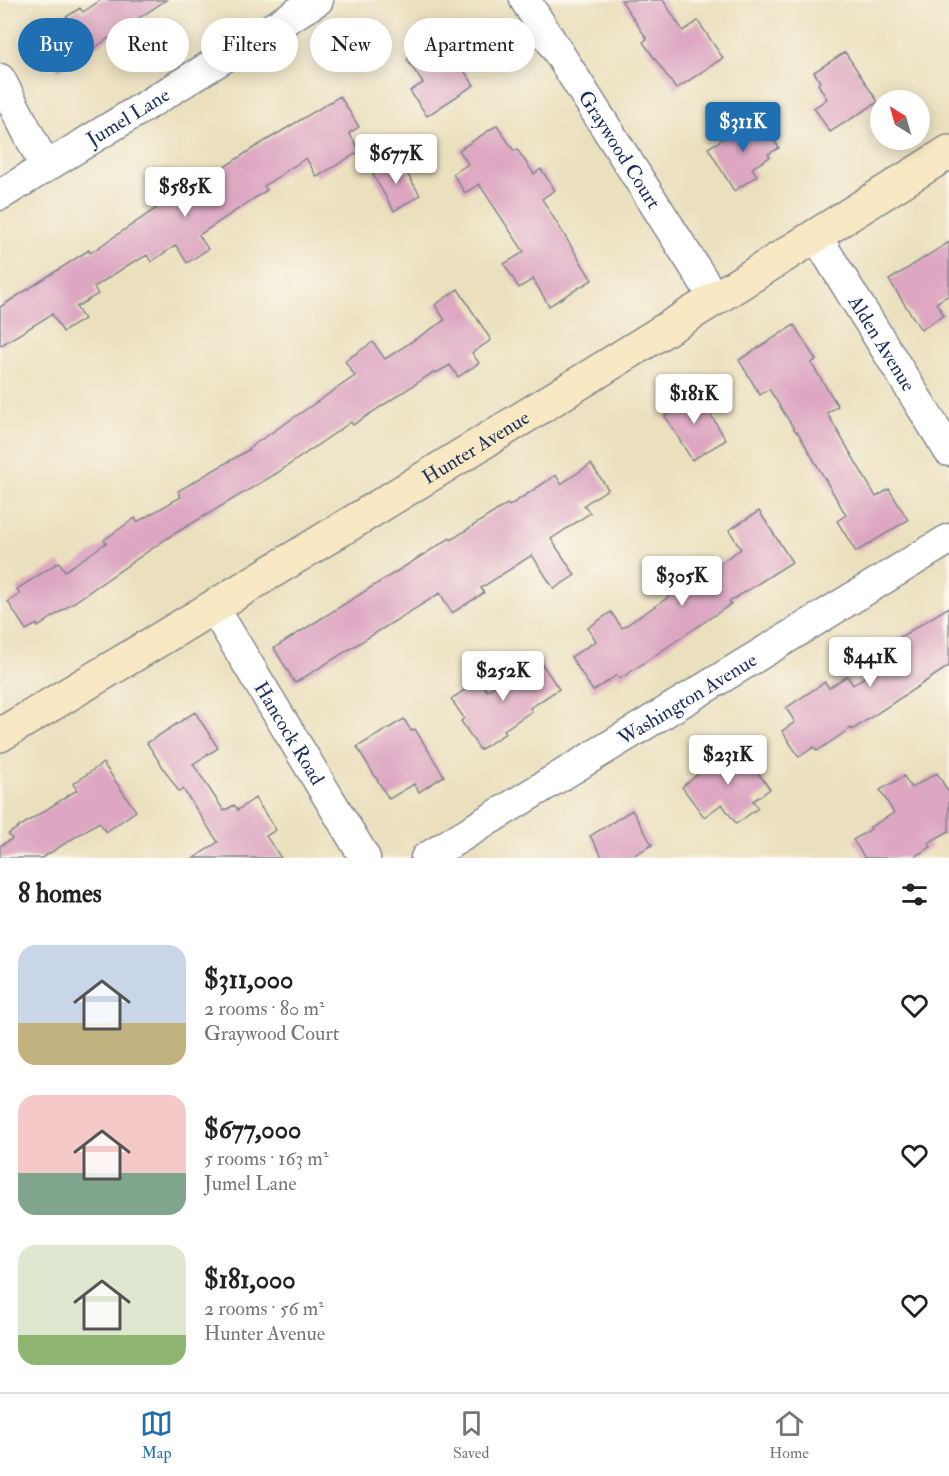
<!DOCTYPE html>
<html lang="en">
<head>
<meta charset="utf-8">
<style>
	body { margin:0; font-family:"IM FELL Double Pica",serif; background:#f6f6f6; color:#222; height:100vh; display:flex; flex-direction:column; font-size:22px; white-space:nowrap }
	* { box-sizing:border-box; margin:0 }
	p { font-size:20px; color:#767676 }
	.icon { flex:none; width:33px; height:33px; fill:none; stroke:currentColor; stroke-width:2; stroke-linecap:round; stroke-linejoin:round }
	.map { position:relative; height:858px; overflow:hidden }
	.sheet { display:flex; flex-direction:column; background:#fff; flex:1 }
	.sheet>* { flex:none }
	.guide { position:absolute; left:18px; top:18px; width:600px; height:54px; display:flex; gap:12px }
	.needle { width:39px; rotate:323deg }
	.fabs { position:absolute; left:870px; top:90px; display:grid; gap:12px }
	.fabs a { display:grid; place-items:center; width:60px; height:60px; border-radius:50%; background:#fff; box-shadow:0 3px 15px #0003; font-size:30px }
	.price { position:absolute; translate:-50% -51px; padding:0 14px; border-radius:6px; background:#fff; color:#222; font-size:20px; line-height:39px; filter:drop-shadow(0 2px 3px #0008) }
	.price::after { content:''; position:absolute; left:50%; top:36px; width:18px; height:14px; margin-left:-9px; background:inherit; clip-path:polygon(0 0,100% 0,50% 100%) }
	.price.current { background:#1f6fb2; color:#fff }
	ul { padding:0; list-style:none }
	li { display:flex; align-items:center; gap:18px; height:150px; padding:0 18px }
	li span { display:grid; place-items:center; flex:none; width:168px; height:120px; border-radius:18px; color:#555 }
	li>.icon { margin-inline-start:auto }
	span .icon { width:72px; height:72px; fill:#fffc; stroke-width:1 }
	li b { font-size:26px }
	h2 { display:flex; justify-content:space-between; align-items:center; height:72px; padding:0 18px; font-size:26px }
	.chip { padding:0 21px; border-radius:27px; background:#fff; box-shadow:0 3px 15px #0003; font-size:21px; line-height:54px }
	.chip.current { background:#1f6fb2; color:#fff }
	.tabs { display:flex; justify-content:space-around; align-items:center; height:84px; border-top:2px solid #e0e0e0; background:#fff; font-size:16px; color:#767676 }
	.tabs a { display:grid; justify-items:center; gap:3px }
	.tabs .current { color:#1f6fb2 }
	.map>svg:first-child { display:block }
	.building { fill:#dda6c1 }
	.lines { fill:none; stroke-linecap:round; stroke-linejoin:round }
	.street-casing { stroke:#83888e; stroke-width:33 }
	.secondary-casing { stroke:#83888e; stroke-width:36 }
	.street { stroke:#fff; stroke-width:30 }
	.secondary { stroke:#f8e8c3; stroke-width:33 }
	.labels { text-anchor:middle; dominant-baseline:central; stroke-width:5; stroke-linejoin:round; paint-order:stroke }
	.street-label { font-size:20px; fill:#1b2f5e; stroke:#fbf7ec }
</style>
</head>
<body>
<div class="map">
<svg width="949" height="858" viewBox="0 0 949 858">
	<rect width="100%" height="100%" fill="#fbf7ec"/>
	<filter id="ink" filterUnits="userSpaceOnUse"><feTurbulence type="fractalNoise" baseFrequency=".0167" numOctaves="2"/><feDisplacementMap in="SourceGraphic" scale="12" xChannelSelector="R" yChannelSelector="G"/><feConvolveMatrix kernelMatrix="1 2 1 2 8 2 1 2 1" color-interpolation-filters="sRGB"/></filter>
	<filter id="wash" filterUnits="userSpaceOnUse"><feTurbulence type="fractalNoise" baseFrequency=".008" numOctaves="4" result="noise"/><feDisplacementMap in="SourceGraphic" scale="24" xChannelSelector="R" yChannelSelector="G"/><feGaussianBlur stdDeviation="1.35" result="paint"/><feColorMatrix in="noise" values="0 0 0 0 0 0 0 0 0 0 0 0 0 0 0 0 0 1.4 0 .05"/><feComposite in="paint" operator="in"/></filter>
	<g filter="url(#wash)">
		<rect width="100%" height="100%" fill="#ebe0be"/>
		<g id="blocks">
			<!-- building -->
			<path class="building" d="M101 0H166L58 72 35 37 80 8 83 12Z
				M621 0H663L683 31 698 21 723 58 676 89 643 42 647 39Z
				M441 37 474 85 427 116 410 91 423 83 407 60Z
				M845 52 878 102 830 132 814 108 827 99 818 84 820 82 814 72Z
				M340 96 359 127 349 133 360 151 317 177 306 158 264 186 267 190 199 235 208 249 187 263 176 245 151 262 147 255 137 261 136 260 94 287 98 294 76 307 84 319 63 332 52 314 0 346V307L89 250 90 253 173 197 175 199 252 149Z
				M751 122 754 128 764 123 779 148 768 154 770 157 752 168 757 176 734 191 708 148Z
				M497 125 514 151 517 149 534 174 541 169 555 190 542 199 592 280 549 306 533 279 519 288 504 264 524 252 479 184 465 193 453 174 468 164 459 150Z
				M399 160 420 195 394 211 373 175Z
				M949 242V295L936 303 944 315 921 330 889 280Z
				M458 289 491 340 472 353 479 363 458 377 450 365 436 373 435 371 353 425 351 422 277 473 169 537 38 627 37 624 26 630 8 602 20 594 17 589 59 562 65 571 106 543 104 540 135 518 137 522 181 497 178 491 250 449 249 448 355 376 345 361 373 342 385 359 445 320 435 305Z
				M794 325 816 360 811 363 838 406 827 413 876 497 889 489 908 520 856 552 837 521 846 515 797 431 796 432 769 389 760 395 739 360Z
				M695 388 726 440 692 460 665 416 675 410 671 402Z
				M591 464 608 489 584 505 590 513 551 539 575 575 554 589 532 555 481 588 484 593 452 613 440 593 295 683 274 648 450 538 451 540 507 504 509 506 556 475 561 484Z
				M759 511 792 562 729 602 731 604 620 679 617 675 593 691 571 657 596 641 588 628 611 612 622 628 741 549 729 530Z
				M949 607V666L852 730 851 728 817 751 814 747 799 757 782 731 795 722 786 708 825 682 829 688 847 676 853 685 904 649 897 639Z
				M538 658 559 689 530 708 532 711 504 730 506 733 480 750 461 721 464 718 451 699 480 680 487 691Z
				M195 712 218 748 193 764 224 811 234 805 238 810 255 798 276 830 266 836 281 858H194L218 842 183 789 179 792 147 743Z
				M404 719 411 731 415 729 444 776 419 792 414 784 389 799 357 747Z
				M736 744 770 789 753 801 758 808 736 824 722 804 704 817 682 787Z
				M103 763 136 811 106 832 99 822 42 858H0V846L12 839 8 834 77 790 73 784Z
				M937 773 949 793V831L928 843 931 847 912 858H865L853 840 871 829 870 827 894 813 880 790 904 776 911 788Z
				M632 810 652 845 629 858H603L590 836Z"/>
		</g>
	</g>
	<g filter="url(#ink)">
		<use href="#blocks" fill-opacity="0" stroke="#83888e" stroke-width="1.5"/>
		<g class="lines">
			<defs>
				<g id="street">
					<path id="s1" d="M525 0 715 299"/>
					<path d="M0 79 45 166"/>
					<path id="s2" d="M0 195 318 0"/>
					<path id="s3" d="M816 236 949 451"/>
					<path id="s4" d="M214 608 365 858"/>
					<path id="s5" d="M426 858 949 539"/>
				</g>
				<g id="secondary">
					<path id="s6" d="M0 735C319 545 635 350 949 152"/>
				</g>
			</defs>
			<!-- street casing -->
			<use href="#street" class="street-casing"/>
			<!-- secondary casing -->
			<use href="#secondary" class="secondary-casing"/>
			<!-- street -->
			<use href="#street" class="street"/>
			<!-- secondary -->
			<use href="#secondary" class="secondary"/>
		</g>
	</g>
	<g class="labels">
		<!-- street labels -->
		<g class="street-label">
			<text stroke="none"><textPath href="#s2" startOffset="150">Jumel Lane</textPath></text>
			<text stroke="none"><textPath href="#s1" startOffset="177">Graywood Court</textPath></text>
			<text stroke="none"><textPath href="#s3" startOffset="126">Alden Avenue</textPath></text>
			<text stroke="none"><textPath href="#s6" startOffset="556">Hunter Avenue</textPath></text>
			<text stroke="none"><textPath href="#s5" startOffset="306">Washington Avenue</textPath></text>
			<text stroke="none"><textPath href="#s4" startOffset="146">Hancock Road</textPath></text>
		</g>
	</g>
</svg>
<div class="fabs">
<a><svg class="needle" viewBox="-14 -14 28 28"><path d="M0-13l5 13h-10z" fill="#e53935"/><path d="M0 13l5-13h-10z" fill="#767676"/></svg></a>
</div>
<b class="price current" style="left:743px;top:153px">$311K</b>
<b class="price" style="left:396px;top:185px">$677K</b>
<b class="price" style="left:185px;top:218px">$585K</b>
<b class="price" style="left:694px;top:425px">$181K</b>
<b class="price" style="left:682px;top:607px">$305K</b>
<b class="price" style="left:870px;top:688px">$441K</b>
<b class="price" style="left:503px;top:702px">$252K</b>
<b class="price" style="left:728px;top:786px">$231K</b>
<div class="guide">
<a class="chip current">Buy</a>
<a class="chip">Rent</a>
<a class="chip">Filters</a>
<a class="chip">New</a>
<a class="chip">Apartment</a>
</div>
</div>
<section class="sheet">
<h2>8 homes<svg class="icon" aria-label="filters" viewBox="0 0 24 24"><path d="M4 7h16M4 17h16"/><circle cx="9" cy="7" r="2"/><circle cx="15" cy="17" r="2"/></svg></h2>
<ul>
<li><span style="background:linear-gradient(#c9d6e8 65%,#c2b280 0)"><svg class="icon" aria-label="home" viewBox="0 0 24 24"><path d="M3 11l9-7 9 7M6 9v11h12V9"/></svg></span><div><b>$311,000</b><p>2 rooms · 80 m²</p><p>Graywood Court</p></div><svg class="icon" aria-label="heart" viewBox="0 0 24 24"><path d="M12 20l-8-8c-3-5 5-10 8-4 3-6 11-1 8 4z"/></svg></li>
<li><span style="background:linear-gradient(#f6c9c9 65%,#7fa58c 0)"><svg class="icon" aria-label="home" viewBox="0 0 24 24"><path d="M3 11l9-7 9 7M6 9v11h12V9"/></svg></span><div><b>$677,000</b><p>5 rooms · 163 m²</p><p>Jumel Lane</p></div><svg class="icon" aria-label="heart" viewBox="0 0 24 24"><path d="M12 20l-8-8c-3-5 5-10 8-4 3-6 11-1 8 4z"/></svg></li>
<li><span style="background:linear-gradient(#dfe7d0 75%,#8fb573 0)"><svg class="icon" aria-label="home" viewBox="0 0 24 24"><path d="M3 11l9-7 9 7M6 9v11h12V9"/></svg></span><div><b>$181,000</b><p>2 rooms · 56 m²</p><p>Hunter Avenue</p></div><svg class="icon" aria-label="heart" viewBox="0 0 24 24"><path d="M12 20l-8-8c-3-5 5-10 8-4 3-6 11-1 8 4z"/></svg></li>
</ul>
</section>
<nav class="tabs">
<a class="current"><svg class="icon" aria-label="map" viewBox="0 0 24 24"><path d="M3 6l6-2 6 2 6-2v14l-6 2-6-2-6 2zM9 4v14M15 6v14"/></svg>Map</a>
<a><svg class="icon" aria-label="saved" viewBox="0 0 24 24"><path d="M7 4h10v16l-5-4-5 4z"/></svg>Saved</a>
<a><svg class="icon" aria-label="home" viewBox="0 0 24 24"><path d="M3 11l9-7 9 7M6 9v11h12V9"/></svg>Home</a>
</nav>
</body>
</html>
